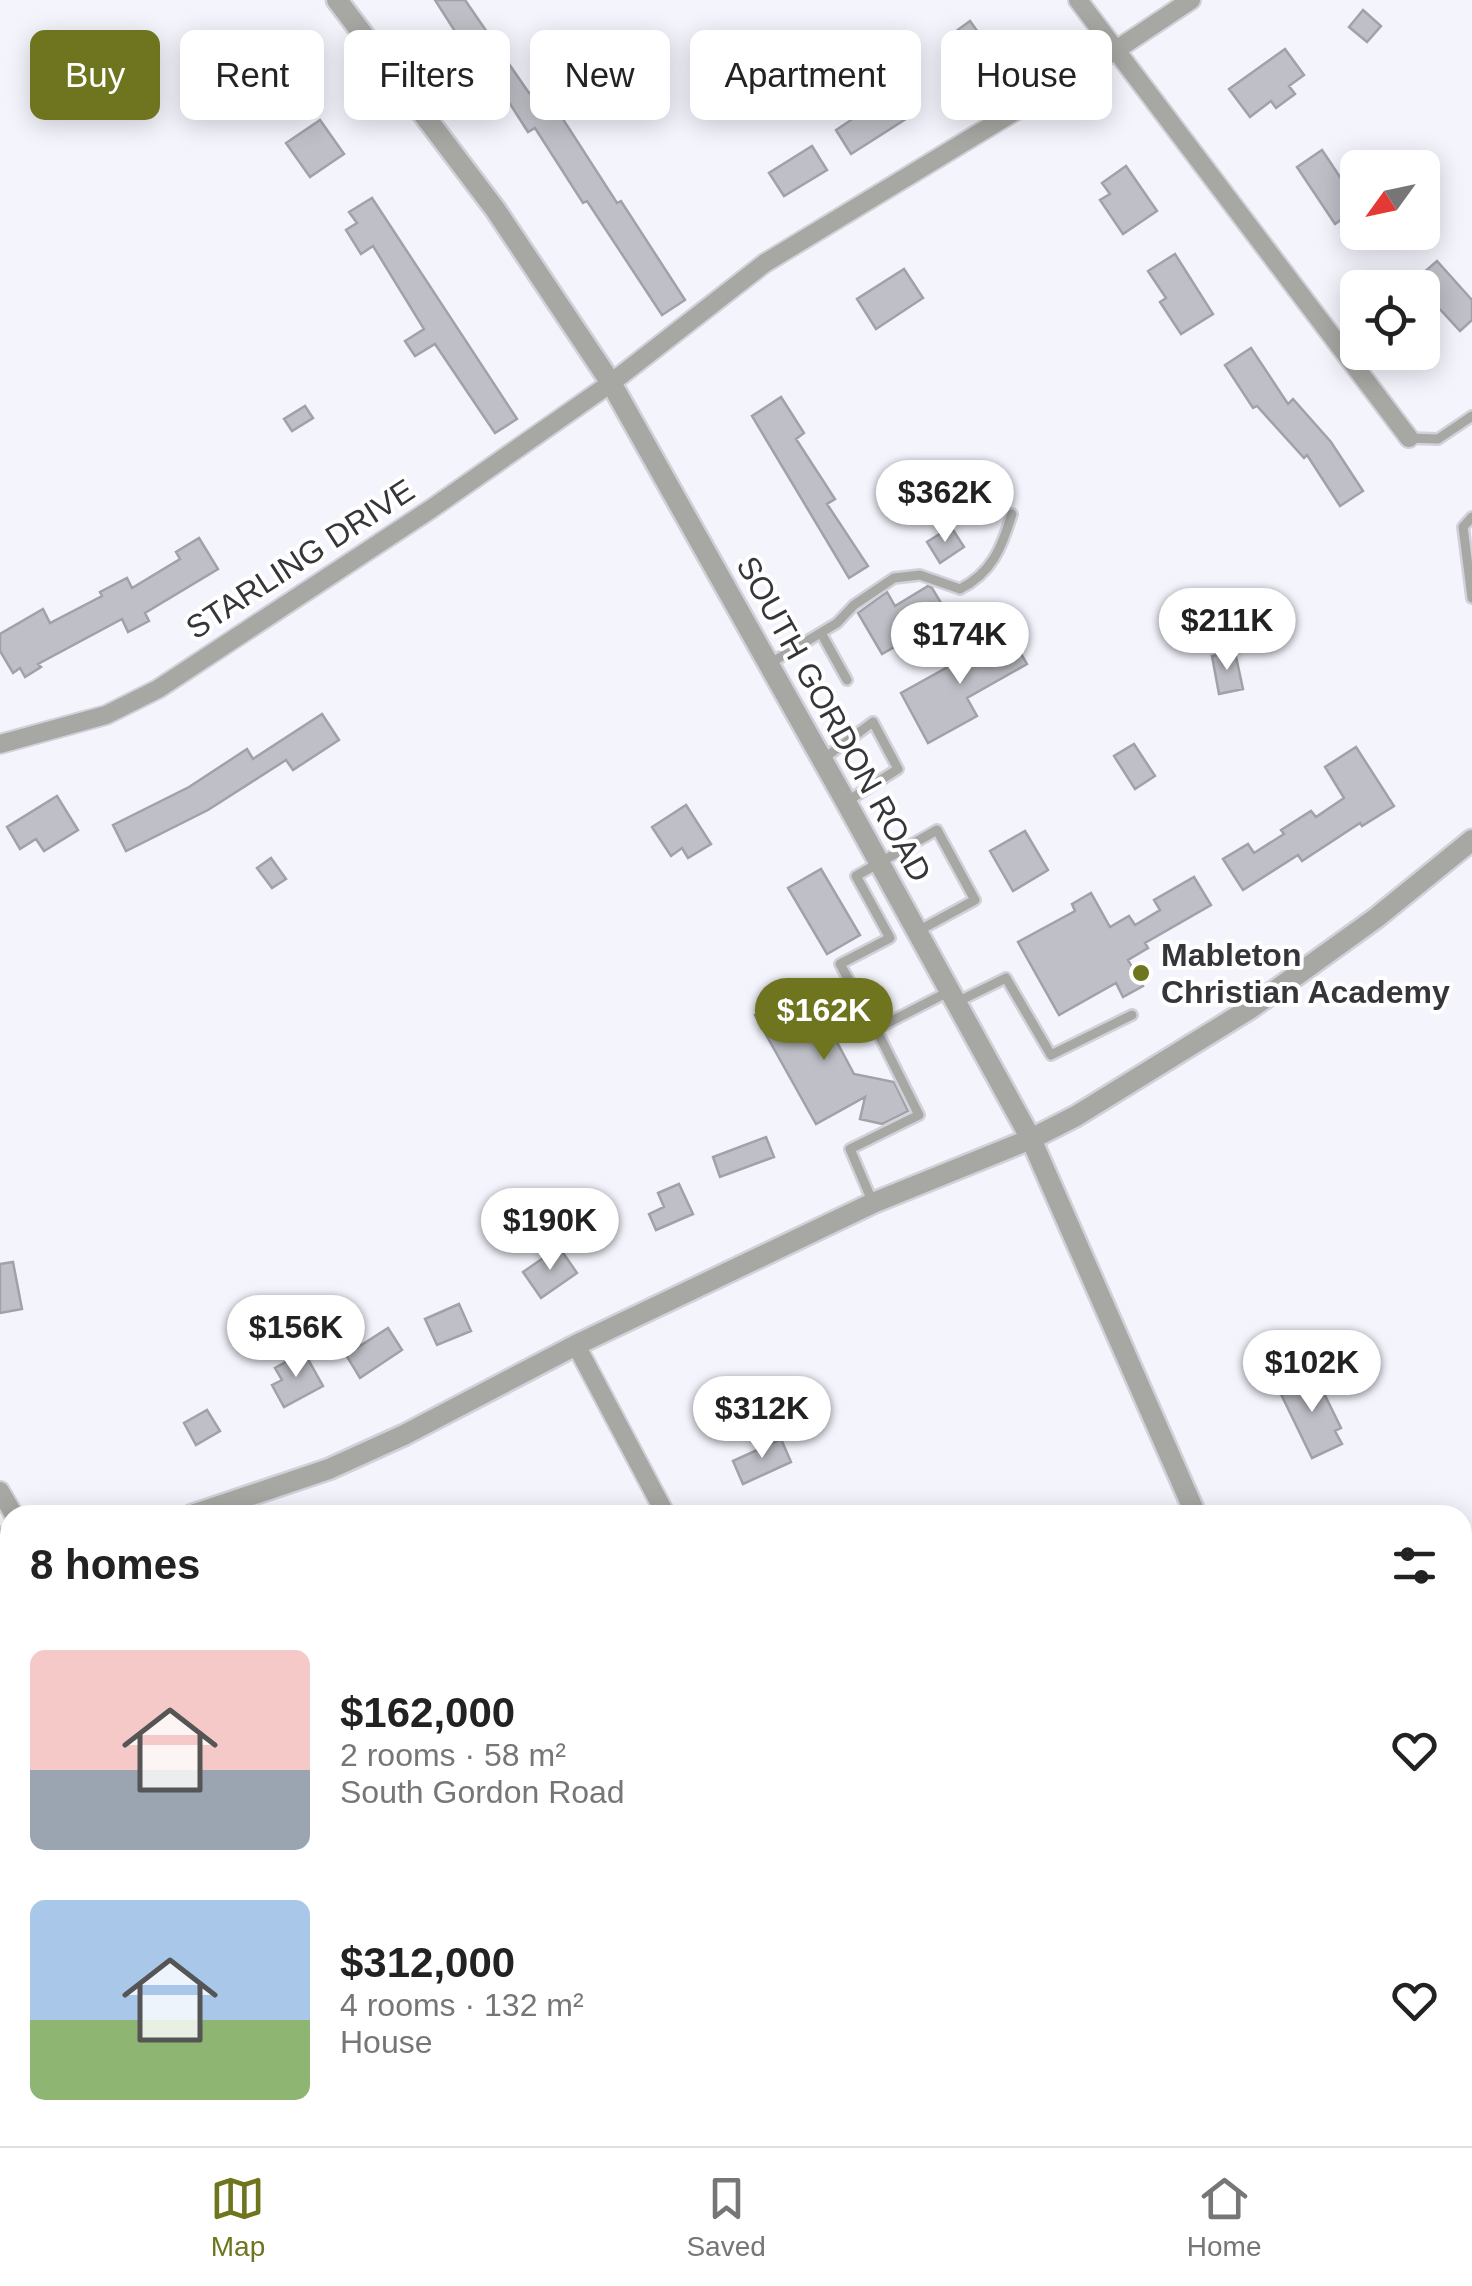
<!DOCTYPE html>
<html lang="en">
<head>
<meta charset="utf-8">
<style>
	body { margin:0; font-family:Arial,sans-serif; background:#f6f6f6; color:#222; height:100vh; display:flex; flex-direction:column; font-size:38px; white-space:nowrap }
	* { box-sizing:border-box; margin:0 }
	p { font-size:32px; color:#767676 }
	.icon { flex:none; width:55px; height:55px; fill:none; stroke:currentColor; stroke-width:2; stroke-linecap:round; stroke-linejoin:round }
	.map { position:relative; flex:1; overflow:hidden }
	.panel { position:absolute; left:0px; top:1505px; width:1472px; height:642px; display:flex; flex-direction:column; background:#fff; border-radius:30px 30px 0 0; box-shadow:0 5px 25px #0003 }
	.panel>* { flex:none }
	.top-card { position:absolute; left:30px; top:30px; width:1412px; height:90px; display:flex; gap:20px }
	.needle { width:65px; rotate:237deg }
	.fabs { position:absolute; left:1340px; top:150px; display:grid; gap:20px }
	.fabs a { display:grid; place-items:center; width:100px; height:100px; border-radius:15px; background:#fff; box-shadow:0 5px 25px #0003; font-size:50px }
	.price { position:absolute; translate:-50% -85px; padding:0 22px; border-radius:35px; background:#fff; color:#222; font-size:32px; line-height:65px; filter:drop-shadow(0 2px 5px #0008) }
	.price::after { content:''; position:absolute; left:50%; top:60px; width:30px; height:22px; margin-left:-15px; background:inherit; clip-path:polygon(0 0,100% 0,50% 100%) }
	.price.on { background:#6e751e; color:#fff }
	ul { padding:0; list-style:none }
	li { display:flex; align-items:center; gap:30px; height:250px; padding:0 30px }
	li span { display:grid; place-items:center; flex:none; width:280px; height:200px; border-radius:15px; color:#555 }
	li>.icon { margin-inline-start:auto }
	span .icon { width:120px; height:120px; fill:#fffc; stroke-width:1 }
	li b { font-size:42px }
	h2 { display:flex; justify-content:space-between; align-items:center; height:120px; padding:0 30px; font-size:42px }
	.chip { padding:0 35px; border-radius:15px; background:#fff; box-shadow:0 5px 25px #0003; font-size:35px; line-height:90px }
	.chip.on { background:#6e751e; color:#fff }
	.menu { display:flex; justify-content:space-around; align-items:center; height:140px; border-top:2px solid #e0e0e0; background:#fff; font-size:28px; color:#767676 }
	.menu a { display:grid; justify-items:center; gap:5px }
	.menu .on { color:#6e751e }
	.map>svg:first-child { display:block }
	.building { fill:#bfbfc7; stroke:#a1a2a9; stroke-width:2.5 }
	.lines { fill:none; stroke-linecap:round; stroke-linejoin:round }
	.service-casing { stroke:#d1d2d9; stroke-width:14 }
	.minor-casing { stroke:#d1d2d9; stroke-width:22 }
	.tertiary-casing { stroke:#d1d2d9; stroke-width:25 }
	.service { stroke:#a7a8a4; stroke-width:9 }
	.minor { stroke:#a7a8a4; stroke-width:18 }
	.tertiary { stroke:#a7a8a4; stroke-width:20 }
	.poi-dot { fill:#6e751e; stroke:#fff; stroke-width:4 }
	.labels { text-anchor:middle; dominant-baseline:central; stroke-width:8; stroke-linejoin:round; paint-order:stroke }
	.street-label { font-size:32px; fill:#36363a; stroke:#fff }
	.poi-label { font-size:32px; font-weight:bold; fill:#36363a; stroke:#fff; text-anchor:start }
</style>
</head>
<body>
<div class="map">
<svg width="1472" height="2146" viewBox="0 0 1472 2146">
	<rect width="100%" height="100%" fill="#f3f4fc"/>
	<!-- building -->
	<path class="building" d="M435 0H465L529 93 541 85 617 203 621 201 685 300 662 315 587 201 583 203 535 128 528 132 503 93 497 97Z
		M1363 10 1381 26 1367 42 1349 27Z
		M970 21 1005 70 983 86 948 37Z
		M906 48 915 63 895 75 886 60Z
		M1285 49 1304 75 1289 86 1295 94 1276 108 1271 101 1250 117 1229 89Z
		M232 58 266 97 250 112 241 102 232 111 221 98 226 94 211 76Z
		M897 91 912 115 851 154 836 130 857 116 852 108 866 100 871 108Z
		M320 120 344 154 310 177 286 143Z
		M812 146 827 170 784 196 769 173Z
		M1322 150 1358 204V208L1335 224 1297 167Z
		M1126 166 1157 211 1123 234 1100 200 1110 194 1102 183Z
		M372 198 517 419 495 433 435 344 415 356 405 341 424 329 373 246 361 254 346 230 357 223 349 212Z
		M1175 254 1213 314 1181 334 1160 302 1166 298 1148 271Z
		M1437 261 1472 300V320L1460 331 1414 281Z
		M904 269 923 298 876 329 857 299Z
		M1251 348 1288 404 1293 399 1331 442 1363 491 1340 506 1307 455 1304 458 1257 406 1253 408 1225 365Z
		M781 397 804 433 796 439 835 499 827 504 868 566 849 578 752 416Z
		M305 406 313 418 292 431 284 419Z
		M951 527 964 547 940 563 927 542Z
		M199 538 218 569 145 613 149 621 128 632 122 619 38 664 41 667 25 677 20 668 13 673 0 651V634L43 609 50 623 102 596 100 592 127 578 132 588 180 559 176 552Z
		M928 586 932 588 955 626 930 641 924 630 882 654 858 613 887 592 895 606Z
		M1009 633 1027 664 967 698 977 716 928 743 901 693Z
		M1235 652 1243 689 1219 694 1212 656Z
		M322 714 339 740 293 770 286 760 208 810 126 851 113 825 189 787 247 749 253 759Z
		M1134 744 1155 776 1135 789 1114 756Z
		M1356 747 1394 806 1362 826 1360 823 1302 861 1298 855 1243 890 1223 859 1248 844 1254 853 1284 834 1281 830 1311 811 1316 817 1344 798 1325 767Z
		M57 796 78 830 44 851 36 839 20 849 7 827Z
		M686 805 711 844 688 858 682 848 671 856 652 827Z
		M1025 831 1048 870 1013 891 990 851Z
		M271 858 286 879 272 888 257 868Z
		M821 869 860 935 827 954 788 888Z
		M1194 877 1211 905 1145 943 1148 948 1128 960 1143 986 1123 997 1116 983 1059 1015 1018 942 1075 911 1072 904 1091 893 1110 927 1129 916 1135 925 1160 910 1154 900Z
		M807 986 854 1074 894 1082 908 1111 882 1124 860 1119 865 1097 816 1124 755 1015Z
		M766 1137 774 1157 720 1177 713 1157Z
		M679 1184 693 1214 656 1230 649 1214 664 1207 658 1193Z
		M559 1247 577 1273 541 1298 523 1272Z
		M13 1262 22 1309 0 1313V1264Z
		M459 1304 471 1331 437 1345 425 1319Z
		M388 1328 402 1350 360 1378 346 1355Z
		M304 1352 323 1386 284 1407 272 1385 282 1380 275 1368Z
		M1314 1373 1341 1428 1335 1431 1342 1444 1312 1458 1279 1390Z
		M207 1410 220 1431 196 1445 184 1423Z
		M781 1439 791 1462 743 1484 733 1461Z"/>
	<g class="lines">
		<defs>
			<path id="service" d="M1409 438 1438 439 1472 416
				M1472 517 1463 527 1472 598
				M821 633 847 680
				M769 664 837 623 854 605 894 578 920 575 960 589C992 573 1002 547 1012 514
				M823 759 873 722 898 769 846 802
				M918 931 975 900 937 830 856 876 890 938 840 964 876 1029 950 991
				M957 1002 1006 978 1051 1055 1132 1015
				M873 1203 850 1149 919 1115 876 1029
				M1462 1739 1472 1720
				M1462 1820 1472 1830
				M1462 1861 1472 1851
				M1059 2146 1071 2138"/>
			<path id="minor" d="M1078 0 1409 438
				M0 744 106 715 158 689 431 509 611 383 765 263 1116 50 1191 0
				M576 1345 666 1515
				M0 1491 14 1515
				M856 2138 861 2146"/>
			<path id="tertiary" d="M337 0 495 209 611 383 846 802 1031 1139 1196 1515
				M192 1515 329 1469 404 1435 576 1345 873 1203 1031 1139 1076 1116 1251 1008 1376 918 1472 840
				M0 1538 10 1539
				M1462 1873 1472 1883
				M1455 2138 1457 2146"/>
		</defs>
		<!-- service casing -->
		<use href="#service" class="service-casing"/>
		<!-- minor casing -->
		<use href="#minor" class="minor-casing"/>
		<!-- tertiary casing -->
		<use href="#tertiary" class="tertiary-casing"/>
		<!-- service -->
		<use href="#service" class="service"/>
		<!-- minor -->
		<use href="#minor" class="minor"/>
		<!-- tertiary -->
		<use href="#tertiary" class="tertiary"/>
	</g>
	<!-- markers -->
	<circle class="poi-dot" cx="1141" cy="973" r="10"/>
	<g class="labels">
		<!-- street labels -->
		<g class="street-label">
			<text transform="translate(300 559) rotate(-33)">STARLING DRIVE</text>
			<text transform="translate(834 719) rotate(61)">SOUTH GORDON ROAD</text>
		</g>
		<!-- poi labels -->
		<g class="poi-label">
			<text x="1161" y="955">Mableton<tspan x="1161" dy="37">Christian Academy</tspan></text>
		</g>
	</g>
</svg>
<div class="fabs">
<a><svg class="needle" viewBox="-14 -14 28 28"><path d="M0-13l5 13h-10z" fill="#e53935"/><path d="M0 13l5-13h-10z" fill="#767676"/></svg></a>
<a><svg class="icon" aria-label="locate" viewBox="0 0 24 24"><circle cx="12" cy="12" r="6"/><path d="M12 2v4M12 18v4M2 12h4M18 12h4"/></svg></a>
</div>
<b class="price" style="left:945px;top:545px">$362K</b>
<b class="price" style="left:1227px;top:673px">$211K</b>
<b class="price" style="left:960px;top:687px">$174K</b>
<b class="price on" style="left:824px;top:1063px">$162K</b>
<b class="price" style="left:550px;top:1273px">$190K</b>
<b class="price" style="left:296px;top:1380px">$156K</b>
<b class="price" style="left:1312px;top:1415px">$102K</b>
<b class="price" style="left:762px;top:1461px">$312K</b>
<div class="top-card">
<a class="chip on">Buy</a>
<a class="chip">Rent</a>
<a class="chip">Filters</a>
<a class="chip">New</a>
<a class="chip">Apartment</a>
<a class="chip">House</a>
</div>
<section class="panel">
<h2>8 homes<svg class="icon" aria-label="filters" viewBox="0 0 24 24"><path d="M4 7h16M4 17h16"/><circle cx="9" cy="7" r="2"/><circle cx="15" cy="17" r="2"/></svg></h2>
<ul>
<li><span style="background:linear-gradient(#f6c9c9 60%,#9aa5b1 0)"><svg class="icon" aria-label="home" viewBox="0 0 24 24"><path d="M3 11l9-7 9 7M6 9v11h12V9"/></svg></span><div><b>$162,000</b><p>2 rooms · 58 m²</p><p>South Gordon Road</p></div><svg class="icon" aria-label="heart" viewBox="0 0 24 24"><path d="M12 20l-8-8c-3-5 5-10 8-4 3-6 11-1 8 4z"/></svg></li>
<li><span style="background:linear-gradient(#a9c7e8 60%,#8fb573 0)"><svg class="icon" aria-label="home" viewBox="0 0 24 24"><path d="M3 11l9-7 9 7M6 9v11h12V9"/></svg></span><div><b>$312,000</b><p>4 rooms · 132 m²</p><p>House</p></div><svg class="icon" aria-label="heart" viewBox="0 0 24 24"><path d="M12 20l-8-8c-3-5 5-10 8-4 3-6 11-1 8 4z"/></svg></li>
</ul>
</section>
</div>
<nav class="menu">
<a class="on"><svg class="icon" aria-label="map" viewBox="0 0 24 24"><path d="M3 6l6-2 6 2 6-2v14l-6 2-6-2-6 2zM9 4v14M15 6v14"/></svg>Map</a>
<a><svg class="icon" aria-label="saved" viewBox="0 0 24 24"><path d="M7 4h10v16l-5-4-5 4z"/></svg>Saved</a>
<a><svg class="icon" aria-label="home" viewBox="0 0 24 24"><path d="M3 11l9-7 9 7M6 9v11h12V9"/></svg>Home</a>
</nav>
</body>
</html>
